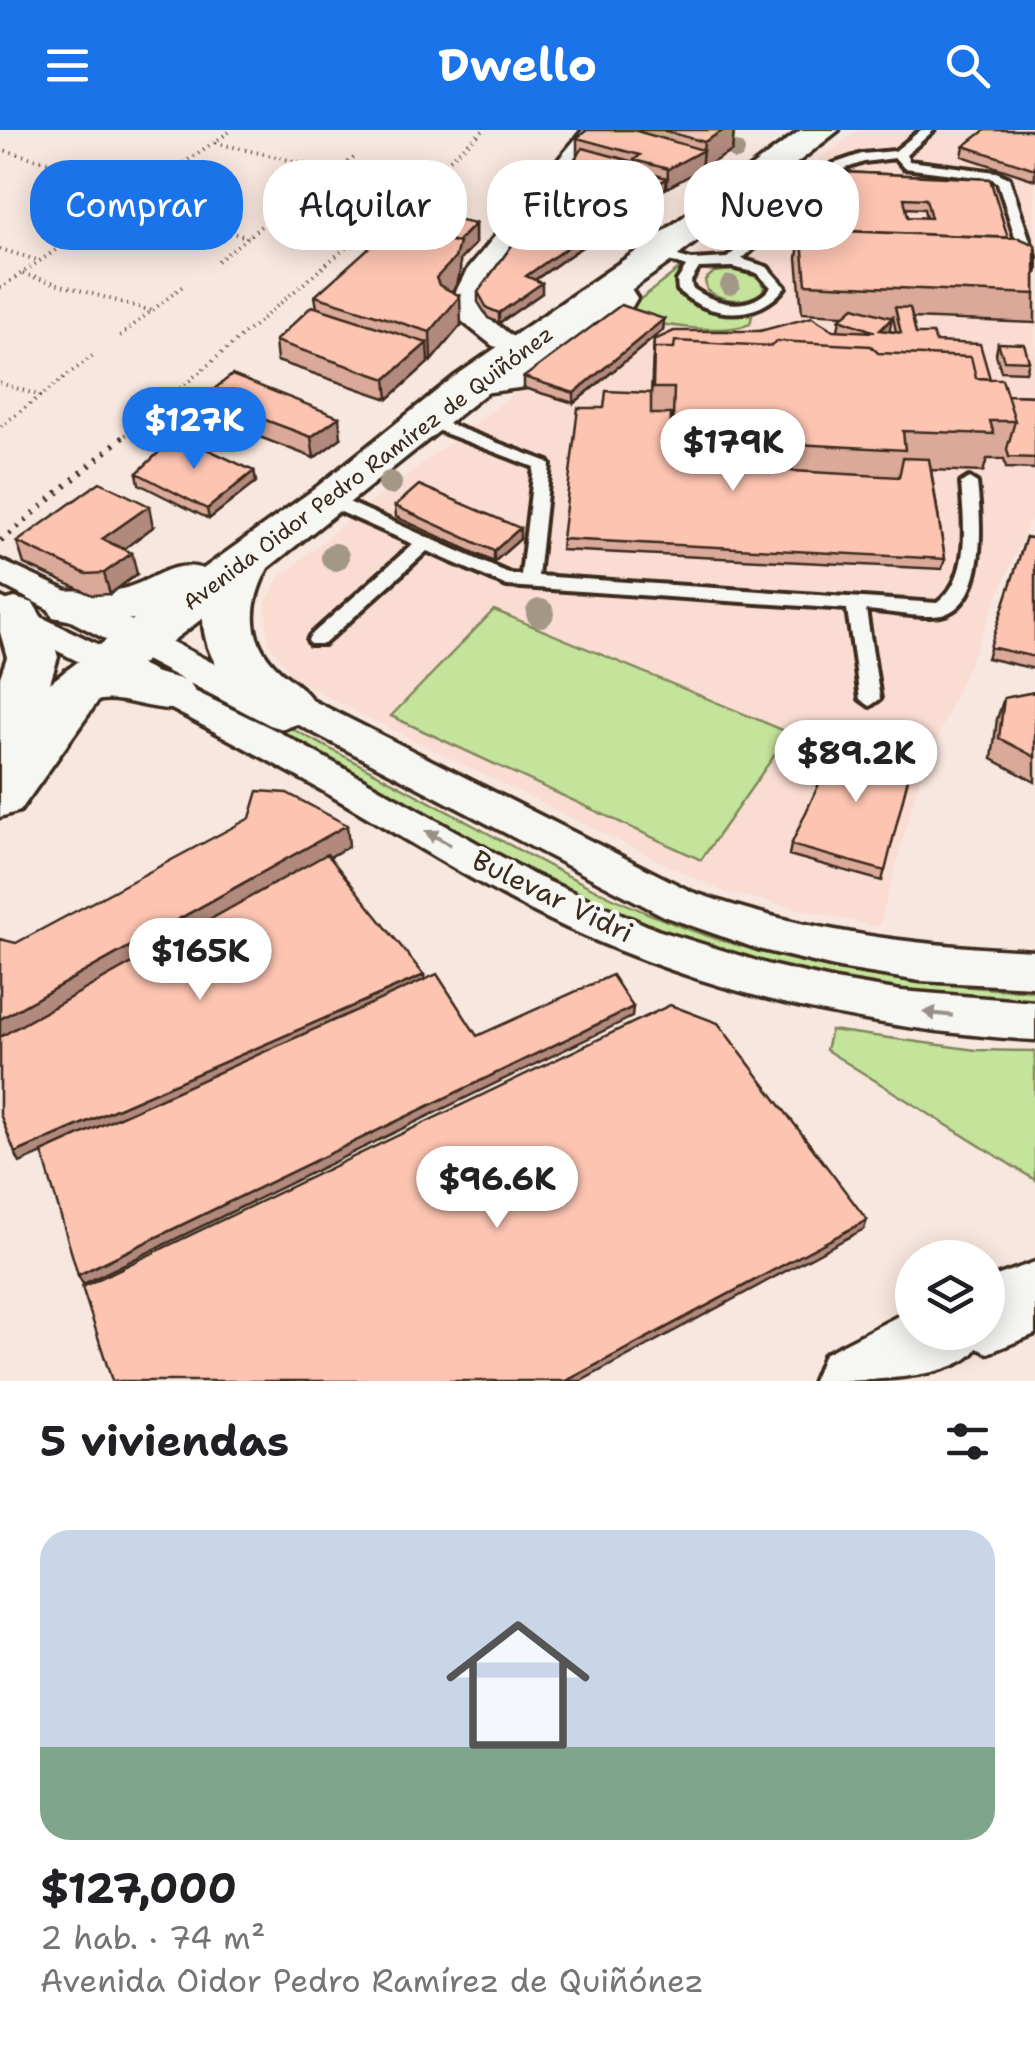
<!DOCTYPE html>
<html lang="es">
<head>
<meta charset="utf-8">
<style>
	body { margin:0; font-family:"Shantell Sans",sans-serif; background:#f6f6f6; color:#202124; height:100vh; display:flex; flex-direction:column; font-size:38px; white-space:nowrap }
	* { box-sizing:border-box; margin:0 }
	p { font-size:32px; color:#757577 }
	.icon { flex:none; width:55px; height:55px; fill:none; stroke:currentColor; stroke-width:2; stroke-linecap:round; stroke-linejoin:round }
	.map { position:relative; height:1251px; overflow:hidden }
	.panel { display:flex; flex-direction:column; background:#fff; flex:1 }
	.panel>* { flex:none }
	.guide { position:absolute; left:30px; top:30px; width:975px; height:90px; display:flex; gap:20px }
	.buttons { position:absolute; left:895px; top:1110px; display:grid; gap:20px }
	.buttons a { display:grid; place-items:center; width:110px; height:110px; border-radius:50%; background:#fff; box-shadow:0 5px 25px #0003; font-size:50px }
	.price { position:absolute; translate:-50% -85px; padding:0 22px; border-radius:35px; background:#fff; color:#222; font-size:32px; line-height:65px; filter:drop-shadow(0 2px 5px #0008) }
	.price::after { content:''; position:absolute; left:50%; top:60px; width:30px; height:22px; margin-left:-15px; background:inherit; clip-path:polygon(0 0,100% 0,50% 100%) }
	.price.on { background:#1a73e8; color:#fff }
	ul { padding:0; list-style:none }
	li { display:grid; align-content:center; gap:20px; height:530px; padding:0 40px }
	li span { display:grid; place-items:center; height:310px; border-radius:30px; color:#555 }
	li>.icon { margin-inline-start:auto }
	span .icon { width:180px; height:180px; fill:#fffc; stroke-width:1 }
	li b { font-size:42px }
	h2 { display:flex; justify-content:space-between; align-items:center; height:120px; padding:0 40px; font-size:42px }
	.tag { padding:0 35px; border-radius:40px; background:#fff; box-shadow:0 5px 25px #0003; font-size:35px; line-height:90px }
	.tag.on { background:#1a73e8; color:#fff }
	header { display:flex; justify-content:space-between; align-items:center; height:130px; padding:0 40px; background:#1a73e8; color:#fff; font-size:45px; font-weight:700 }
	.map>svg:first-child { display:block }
	.built { fill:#fadcd2 }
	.green { fill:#c4e39b; stroke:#80865c; stroke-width:2.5 }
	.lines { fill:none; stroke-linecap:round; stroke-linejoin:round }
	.lane-casing { stroke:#3b2a1e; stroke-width:8 }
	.street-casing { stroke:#3b2a1e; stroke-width:7 }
	.primary-casing { stroke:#3b2a1e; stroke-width:7 }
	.highway-casing { stroke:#3b2a1e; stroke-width:7 }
	.path-far1 { stroke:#3b2a1e; stroke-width:4; stroke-dasharray:1 5; stroke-linecap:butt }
	.path { stroke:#3b2a1e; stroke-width:6; stroke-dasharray:2.5 8; stroke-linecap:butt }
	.lane { fill:#f6f6f2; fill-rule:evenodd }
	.street { fill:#f6f6f2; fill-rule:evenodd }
	.primary { fill:#f6f6f2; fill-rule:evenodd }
	.highway { fill:#f6f6f2; fill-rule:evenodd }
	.tree { fill:#a39886 }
	.wall { fill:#daa999; stroke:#3b2a1e; stroke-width:2.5; fill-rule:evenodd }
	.shaded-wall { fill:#b1897d; stroke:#3b2a1e; stroke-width:2.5 }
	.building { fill:#fdc4b2; stroke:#3b2a1e; stroke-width:2.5; fill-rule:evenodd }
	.oneway { fill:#989088 }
	.labels { text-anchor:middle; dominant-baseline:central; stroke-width:8; stroke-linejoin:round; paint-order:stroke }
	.far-street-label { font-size:22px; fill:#3b2a1e; stroke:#f6f6f2 }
	.street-label { font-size:28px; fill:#3b2a1e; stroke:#f6f6f2 }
</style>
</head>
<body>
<header><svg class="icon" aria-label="menu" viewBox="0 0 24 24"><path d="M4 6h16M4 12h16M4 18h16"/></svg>Dwello<svg class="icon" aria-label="search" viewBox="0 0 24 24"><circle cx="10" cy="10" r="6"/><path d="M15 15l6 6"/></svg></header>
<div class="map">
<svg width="1035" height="1251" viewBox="0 0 1035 1251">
	<rect width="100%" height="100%" fill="#f8e7df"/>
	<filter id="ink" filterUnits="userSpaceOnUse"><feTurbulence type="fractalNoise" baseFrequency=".01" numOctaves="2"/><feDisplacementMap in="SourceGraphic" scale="20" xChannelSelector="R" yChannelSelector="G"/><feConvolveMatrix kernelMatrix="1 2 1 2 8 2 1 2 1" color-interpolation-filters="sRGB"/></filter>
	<g filter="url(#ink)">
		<!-- built -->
		<path class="built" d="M858 0H1035V379L919 651 879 797 721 761 356 582 293 547 268 512 266 471 279 448 346 392Z"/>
		<!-- green -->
		<path class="green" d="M679 139 683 142 680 160C699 182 726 180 752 186L750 194C719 206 653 194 620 185Z
			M732 140 758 147 764 157 762 162C745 174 724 172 707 160L705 150 714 142Z
			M494 480 790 603 701 730 391 586Z
			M248 576C326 616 404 658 482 700 555 740 629 780 708 806 814 840 924 857 1035 861V875C960 869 882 866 809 848 603 796 424 682 239 583Z
			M831 900 976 920 1035 921V1050L826 920Z"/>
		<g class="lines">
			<defs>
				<path id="lane" d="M921 0H934L906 25 909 31 996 42 1009 48 1035 126V141L1024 135 998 53 993 49 904 38 895 28 864 32 841 40 742 129 767 137 785 157C759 192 708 189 678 160L677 151 686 137 650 124 657 120 692 130 727 128 833 34 862 24 895 21ZM732 137 757 143 771 157C750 183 716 175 692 158L691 151 699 138Z
					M427 286 548 332 550 335 538 446 937 473C972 447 964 391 961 353L969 348 977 353C981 388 988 469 945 484 928 490 885 481 866 480L880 569 870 576 860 569 847 479 507 456 427 421 324 514H310L308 510 310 506 413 414 323 374V366H335L510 444 521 445 534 337 421 294V288Z"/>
				<path id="street" d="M583 0H606L488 148 482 161 485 185 517 210 503 218 493 216 458 188 456 161 467 140Z
					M615 146 624 148 637 168 625 189 533 256 469 265 459 262 455 256 459 250 515 242 605 178 611 168 602 154Z
					M0 430 132 491 274 565 287 560 300 564 692 762C811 803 911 815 1035 821V857L920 851 839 838 758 819 664 786 297 594 283 599 270 595 0 454Z
					M0 467 279 602 534 745 657 800 770 835 835 850 901 861 1035 872V910C872 900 715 866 567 798 470 753 382 693 289 642 194 589 97 541 0 492Z"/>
				<path id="primary" d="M801 0H839L670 132 484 265 268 438C246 479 248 515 285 545 297 555 306 560 314 573L306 586C255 601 202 537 203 488L136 538 189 551 196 564 189 577C157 586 117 562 95 572 61 589 43 630 0 643V547L7 527 0 502V472L15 468 33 473 50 501 58 527 50 553 134 489 87 494 53 487 46 475 53 463C78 457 102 465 126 458 154 450 173 429 203 439L313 360 454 247 644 116Z"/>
				<path id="highway" d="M84 536 103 541 110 554 20 681 0 687V625L65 541Z
					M1035 1132V1204L988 1223 977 1218C958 1251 854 1251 813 1251L824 1224 912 1179V1202H988V1149Z"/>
			</defs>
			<!-- lane casing -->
			<use href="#lane" class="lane-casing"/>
			<!-- street casing -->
			<use href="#street" class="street-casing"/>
			<!-- primary casing -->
			<use href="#primary" class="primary-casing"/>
			<!-- highway casing -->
			<use href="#highway" class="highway-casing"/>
			<!-- path-far1 -->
			<path class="path-far1" d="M216 13 337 41
				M0 19 147 59
				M311 63 356 26
				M125 74 247 107
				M0 119 40 131
				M218 131 267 91
				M23 144 152 181
				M0 158 232 0
				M120 206 184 155
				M0 253 41 266
				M1 296 95 224
				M121 309 484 0"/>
			<!-- path -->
			<path class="path" d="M1 411 123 307"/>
			<!-- lane -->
			<use href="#lane" class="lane"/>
			<!-- street -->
			<use href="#street" class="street"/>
			<!-- primary -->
			<use href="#primary" class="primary"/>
			<!-- highway -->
			<use href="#highway" class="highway"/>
		</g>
		<!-- trees -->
		<g class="tree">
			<circle cx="736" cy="21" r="9"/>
			<circle cx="743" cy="79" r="10"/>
			<circle cx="730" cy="155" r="10"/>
			<circle cx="390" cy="353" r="12"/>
			<circle cx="335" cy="427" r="14"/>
			<circle cx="540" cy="483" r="14"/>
		</g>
		<!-- wall -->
		<path class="wall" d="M587 0H734L732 21 666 58 535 150 542 163 499 193 488 188 478 172V162L577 26V8Z
			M1035 0V50L962 26 964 16Z
			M841 42 990 49 1008 108 1035 115V193L912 188 916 204 936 212 990 249 1007 265 1035 266V339L1006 338 1004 329H987L983 342 931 340 945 429 942 439 561 420 562 409 604 278 651 263 654 210 760 201 838 200 840 189 845 185 802 183 797 128 801 99 818 100 814 74 816 64 840 60 839 52ZM906 78 924 79 926 88 908 87ZM888 187H893L896 202 888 201 890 199Z
			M475 94V114L460 130V141L456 156 451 161 461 195 431 231 428 230V233L388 269 277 231 275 211 317 178 315 166 402 98Z
			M664 189 663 200 574 273 524 258V247Z
			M998 213 1029 231 1026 242 1001 241 996 224Z
			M204 267 341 308 314 328 208 287Z
			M254 341 256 352 209 389 139 354 137 343Z
			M395 376 520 409 494 432 396 387Z
			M153 397 123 419 137 444 110 464 92 465 24 434 17 412Z
			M1026 407 1035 409V539L987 528Z
			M1035 562V652L992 629 997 589 1004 568Z
			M913 628 882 751 789 725 791 715Z"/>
		<!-- shaded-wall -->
		<path class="shaded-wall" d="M724 0H734L732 21 701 39 704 12Z
			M703 20 701 39 667 58 668 39Z
			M667 48 666 58 526 156V146Z
			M475 94V114L460 130V141L456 156 438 177 436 148 452 117Z
			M542 153V163L499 193V183Z
			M460 166 461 195 431 231 430 202Z
			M892 188 890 199 878 211 880 200Z
			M664 189 663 200 574 273V263Z
			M427 213 428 233 388 269 386 249Z
			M339 287 341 308 314 328 311 307Z
			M254 341 256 352 209 389 207 379Z
			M149 376 153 397 108 431 102 409Z
			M520 398V409L494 432V421Z
			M132 423 137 444 110 464 104 443Z
			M347 695 349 716 0 914V889Z
			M424 845 425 855 20 1033 15 1023Z
			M633 877 632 887 83 1154 78 1145Z
			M867 1090 864 1099 581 1251H566Z"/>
		<!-- building -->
		<path class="building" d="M587 0H633L703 20 668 39 634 30 640 25 577 8Z
			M662 0H724L704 12Z
			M985 0H1035V39L964 16Z
			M583 18 634 32 633 39 667 48 526 146 542 153 499 183 487 178 478 162Z
			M841 42 990 49 1008 108 820 100 816 64 822 60H844ZM904 68 926 69 931 88 908 87Z
			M419 82 475 94 457 112 402 98Z
			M393 96 459 113 455 128 436 148 439 155 460 166 430 202 315 166Z
			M801 99 1019 108 1035 115V164L806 154Z
			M621 175 664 189 574 263 524 247Z
			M312 176 427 213 386 249 275 211Z
			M854 177 892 188 880 200 901 203 895 177 910 178 916 204H933L936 212 980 214 990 249 976 248 971 227 878 223 871 216 777 211 771 216 675 211 674 218H654L652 244 654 210 674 201H760L812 187 833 200 875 202 840 189Z
			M675 211 771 216 777 211 871 216 878 223 971 227 976 248 1002 249 1015 291H990L994 304 903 301 905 320 760 312V293L673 289 674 258H653L654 218H674Z
			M998 213 1024 214 1029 231 1004 230Z
			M232 245 339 287 311 307 204 267Z
			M606 261 651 263V284H671L670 315 756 319 757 339 899 347 903 328 929 329 945 429 562 409 578 278H604Z
			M1007 265 1035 266V328L1009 327 1007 319 1015 291Z
			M177 305 254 341 207 379 137 343Z
			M100 352 149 376 102 409 132 423 104 443 86 444 17 412Z
			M419 355 520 398 494 421 395 376Z
			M1026 407 1035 409V527L990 517Z
			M1035 562V627L999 608 1004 568Z
			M840 608 913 628 885 741 791 715Z
			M258 661 287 663 347 695 0 889V809L16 813 250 688Z
			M327 724 424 845 15 1023 0 984V907Z
			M437 844 477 906 612 845 633 877 78 1145 42 1022Z
			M670 875 718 893 867 1090 566 1251H112L82 1157Z"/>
		<!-- one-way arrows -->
		<defs><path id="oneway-solid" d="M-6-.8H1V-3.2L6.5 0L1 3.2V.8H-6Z" transform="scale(2.5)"/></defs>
		<g class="oneway">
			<use href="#oneway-solid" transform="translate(438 708) rotate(-150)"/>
			<use href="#oneway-solid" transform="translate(938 884) rotate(-173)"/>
		</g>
	</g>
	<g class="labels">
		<!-- far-street labels -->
		<g class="far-street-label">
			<text transform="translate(368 338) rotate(-37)">Avenida Oidor Pedro Ramírez de Quiñónez</text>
		</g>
		<!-- street labels -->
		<g class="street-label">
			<text transform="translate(553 766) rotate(26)">Bulevar Vidri</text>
		</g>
	</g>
</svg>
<div class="buttons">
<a><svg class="icon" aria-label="layers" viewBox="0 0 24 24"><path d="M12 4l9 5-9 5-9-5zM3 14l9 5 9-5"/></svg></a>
</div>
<b class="price on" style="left:194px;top:342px">$127K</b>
<b class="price" style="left:733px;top:364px">$179K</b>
<b class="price" style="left:856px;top:675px">$89.2K</b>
<b class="price" style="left:200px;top:873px">$165K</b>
<b class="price" style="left:497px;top:1101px">$96.6K</b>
<div class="guide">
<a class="tag on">Comprar</a>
<a class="tag">Alquilar</a>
<a class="tag">Filtros</a>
<a class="tag">Nuevo</a>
</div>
</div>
<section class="panel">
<h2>5 viviendas<svg class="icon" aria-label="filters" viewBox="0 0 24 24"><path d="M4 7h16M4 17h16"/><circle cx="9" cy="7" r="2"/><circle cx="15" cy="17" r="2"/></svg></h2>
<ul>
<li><span style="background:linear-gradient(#c9d6e8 70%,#7fa58c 0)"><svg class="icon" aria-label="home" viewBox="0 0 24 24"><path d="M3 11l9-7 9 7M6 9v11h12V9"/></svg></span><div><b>$127,000</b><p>2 hab. · 74 m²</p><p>Avenida Oidor Pedro Ramírez de Quiñónez</p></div></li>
</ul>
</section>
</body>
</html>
